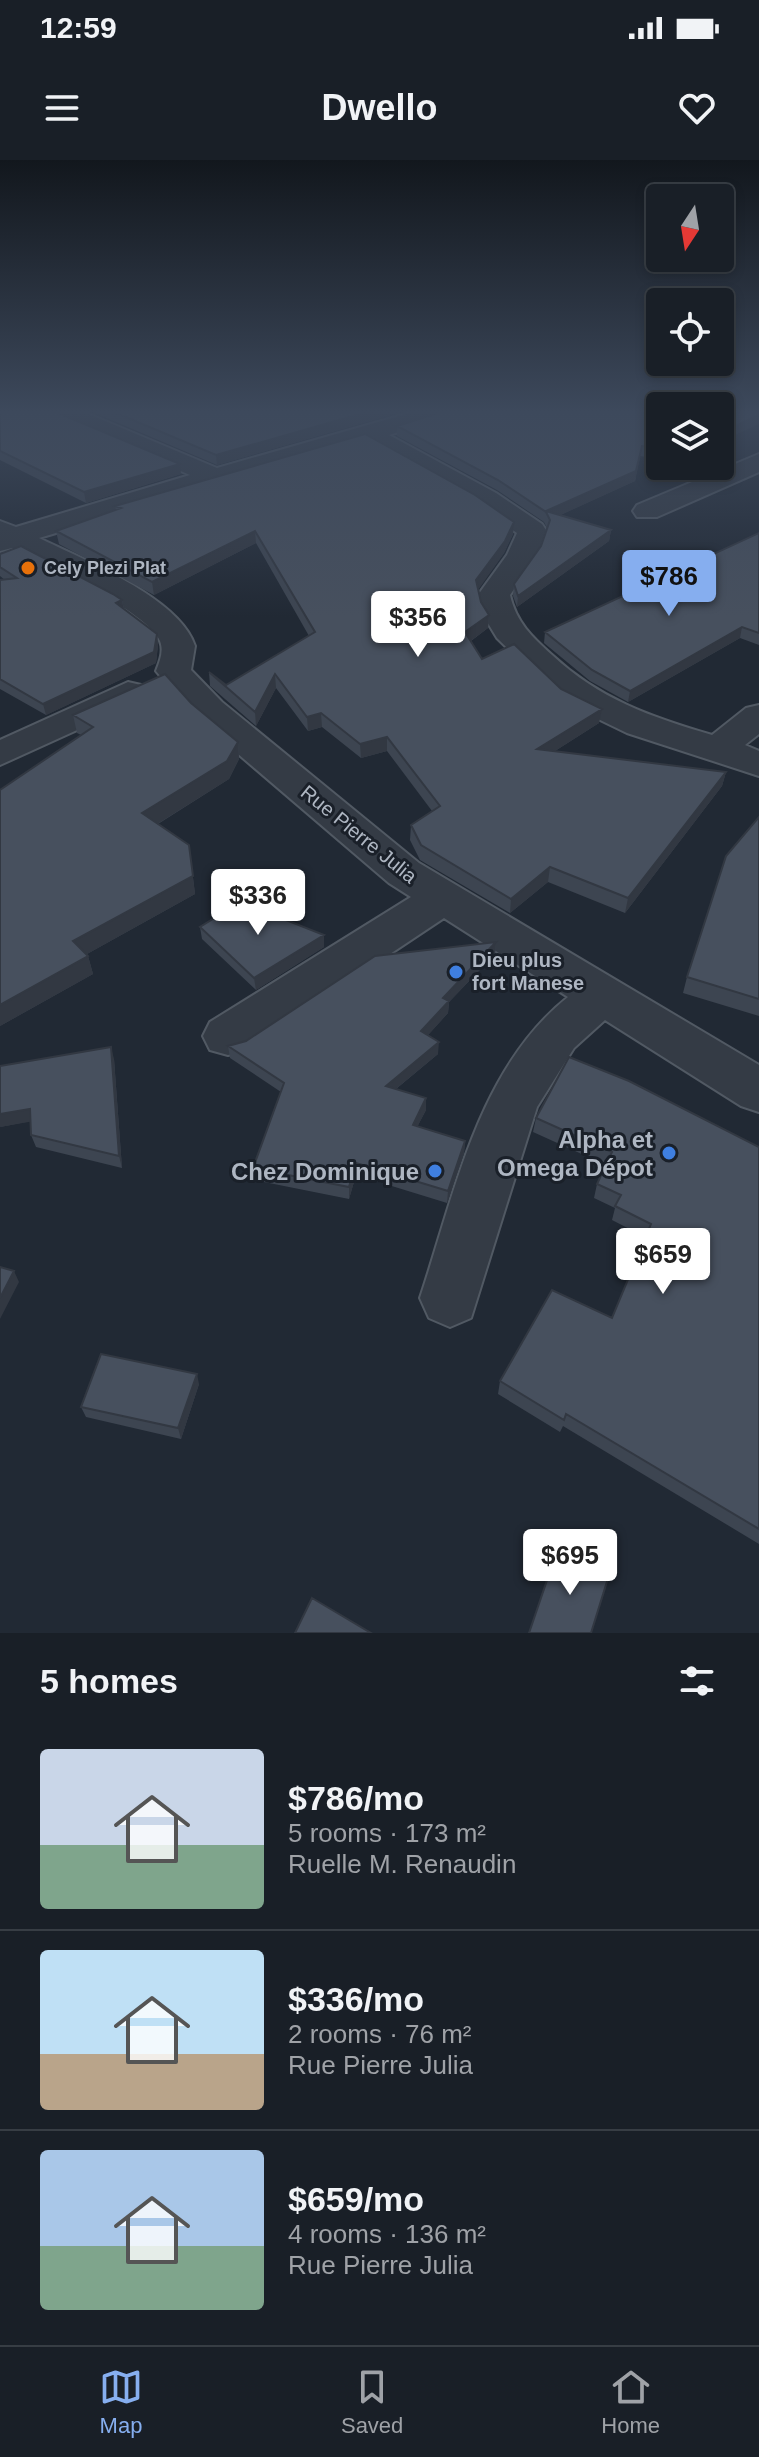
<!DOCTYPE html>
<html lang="en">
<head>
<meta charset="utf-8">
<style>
	body { margin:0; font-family:Helvetica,sans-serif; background:#262c33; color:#f1f3f6; height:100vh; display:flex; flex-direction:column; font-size:30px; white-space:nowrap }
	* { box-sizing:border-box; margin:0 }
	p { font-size:26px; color:#9fa2a7 }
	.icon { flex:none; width:44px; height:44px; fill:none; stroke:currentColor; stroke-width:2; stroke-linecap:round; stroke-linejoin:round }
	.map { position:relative; height:1473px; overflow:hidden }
	.side { display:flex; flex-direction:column; background:#191f27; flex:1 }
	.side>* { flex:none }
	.needle { width:52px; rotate:192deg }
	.tools { position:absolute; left:646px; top:24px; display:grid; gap:16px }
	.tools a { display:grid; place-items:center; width:88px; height:88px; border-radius:8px; background:#191f27; box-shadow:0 4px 12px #0003,0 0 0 2px #373d44; font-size:40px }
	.price { position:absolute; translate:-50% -68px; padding:0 18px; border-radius:8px; background:#fff; color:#222; font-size:26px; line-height:52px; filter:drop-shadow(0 2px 4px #0008) }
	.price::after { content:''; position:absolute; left:50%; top:48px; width:24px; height:18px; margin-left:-12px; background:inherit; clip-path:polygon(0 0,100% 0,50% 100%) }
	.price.selected { background:#86aeef; color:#111 }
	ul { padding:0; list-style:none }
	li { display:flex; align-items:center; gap:24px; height:200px; padding:0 40px }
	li+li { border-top:2px solid #373d44 }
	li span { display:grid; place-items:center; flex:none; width:224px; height:160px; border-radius:8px; color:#555 }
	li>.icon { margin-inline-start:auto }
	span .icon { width:96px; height:96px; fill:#fffc; stroke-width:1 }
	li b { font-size:34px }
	h2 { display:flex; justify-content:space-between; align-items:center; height:96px; padding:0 40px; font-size:34px }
	.status { display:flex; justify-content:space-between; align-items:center; height:56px; padding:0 40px; background:#191f27; direction:ltr }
	.status svg { height:22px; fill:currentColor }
	header { display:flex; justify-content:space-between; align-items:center; height:104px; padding:0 40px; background:#191f27; font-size:36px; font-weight:700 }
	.tabs { display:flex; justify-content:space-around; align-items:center; height:112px; border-top:2px solid #373d44; background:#191f27; font-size:22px; color:#9fa2a7 }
	.tabs a { display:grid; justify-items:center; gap:4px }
	.tabs .selected { color:#86aeef }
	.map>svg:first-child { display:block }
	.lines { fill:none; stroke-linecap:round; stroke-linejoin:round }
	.minor-casing { stroke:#515963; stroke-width:4 }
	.minor { fill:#343b45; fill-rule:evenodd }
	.wall { fill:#3d4551 }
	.shaded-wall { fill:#323842 }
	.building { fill:#47505e; stroke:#323842; stroke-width:2 }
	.food-dot { fill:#e8710a; stroke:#1a2029; stroke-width:3 }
	.shop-dot { fill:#3f7fe0; stroke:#1a2029; stroke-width:3 }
	.labels { text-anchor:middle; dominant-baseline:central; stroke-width:6; stroke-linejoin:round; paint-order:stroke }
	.far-poi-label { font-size:18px; font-weight:bold; fill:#aeb6c2; stroke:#1a2029; text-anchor:start }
	.street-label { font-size:20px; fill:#aeb6c2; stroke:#1a2029 }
	.poi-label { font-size:20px; font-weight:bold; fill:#aeb6c2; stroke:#1a2029; text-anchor:start }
	.near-poi-label { font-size:24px; font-weight:bold; fill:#aeb6c2; stroke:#1a2029; text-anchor:end }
</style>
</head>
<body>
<div class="status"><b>12:59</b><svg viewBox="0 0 49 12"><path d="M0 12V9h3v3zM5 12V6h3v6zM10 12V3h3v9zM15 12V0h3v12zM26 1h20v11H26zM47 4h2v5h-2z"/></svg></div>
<header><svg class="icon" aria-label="menu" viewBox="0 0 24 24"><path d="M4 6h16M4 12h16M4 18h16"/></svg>Dwello<svg class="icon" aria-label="heart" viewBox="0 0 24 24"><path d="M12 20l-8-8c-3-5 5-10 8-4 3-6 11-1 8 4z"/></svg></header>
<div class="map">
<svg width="759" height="1473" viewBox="0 0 759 1473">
	<rect width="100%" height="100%" fill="#212934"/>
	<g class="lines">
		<defs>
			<path id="minor" d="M45 250H79L217 308 420 250H458L454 255 389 275 496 333 542 364 546 370 537 396 510 435C516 462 532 477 552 495 599 539 651 557 712 575L746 548 759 545V574L745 585 759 591V616L627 573 561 541 497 478 483 455 478 435 507 395 517 373 476 345 365 282 39 378C82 399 180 438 195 486L191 510 222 542 419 703 759 905V952L741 946 605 860 574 888 537 947 471 1158 450 1167 429 1158 420 1138C455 1033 478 909 568 837L444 758 246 890 228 895 210 890 203 876 210 862 411 737 389 723 196 558 156 511C160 501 164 491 160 481 150 453 42 402 12 388L0 391V361L16 367 190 315 49 255Z
				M759 294V312L657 357H637L633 351 637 345Z
				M128 522 141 525 146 533 141 541 0 605V580Z"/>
		</defs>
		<!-- minor casing -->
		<use href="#minor" class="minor-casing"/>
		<!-- minor -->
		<use href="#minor" class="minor"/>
	</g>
	<!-- wall -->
	<path class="wall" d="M0 250 181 314 86 343 0 300Z
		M88 250H408L217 305Z
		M660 250V299L640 296 635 321 560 355 611 370 609 381 517 447 513 436 514 424 541 386 547 368 544 362 497 330 397 276V266Z
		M115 346 513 374 504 393 478 429 481 442 489 455 488 468 471 481 482 499 561 529 599 563 555 591 726 612 722 626 625 753 548 722 510 753 420 700 410 680 411 665 432 651 387 591 361 598 322 567 308 571 276 528 256 566 210 526 209 512 226 525 309 476 256 383 154 435 59 384 56 371 116 350Z
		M759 373V485L740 478 628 542 590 521 544 483 545 472Z
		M0 394 122 440 124 449 157 474 158 485 156 503 46 555 0 529V420H5L0 416Z
		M191 543 238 582 239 599 229 619 158 664 189 685 195 734 87 794 88 796 93 814 0 866 81 575 77 573 73 555Z
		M759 657V856L683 833 687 817Z
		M200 767 324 775V787L256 830 202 779Z
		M496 782 495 794 449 842 448 853 428 875 438 894 396 929 426 938V950L417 967 465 981 464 993 447 1043 356 1015 349 1039 254 1020 253 1008 281 932 230 898 228 886 246 881Z
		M114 899 122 1008 36 987 31 975V961L0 967Z
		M536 958 759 987V1384L563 1266 560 1272 498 1234 500 1221 612 1158 645 1077 612 1060 615 1048 594 1038 597 1024 606 1005 533 972Z
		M199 1224 181 1279 86 1257 81 1247Z"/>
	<!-- shaded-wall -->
	<path class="shaded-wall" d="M374 250H408L217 305 216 295Z
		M759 255V264L720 282V273Z
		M642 286 635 321 550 360 546 352Z
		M180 304 181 314 86 343 84 332Z
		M514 362 513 374 504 393 476 433V420Z
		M611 370 609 381 517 447 518 436Z
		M255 371 256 383 154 435 152 422Z
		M122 440 124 451 116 443Z
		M489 455 488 468 465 485V472Z
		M742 467 740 478 628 542 630 531Z
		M157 474 158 485 156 503 46 555 43 544Z
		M275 514 276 528 256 566 255 552Z
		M602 549 599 563 536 603 537 589Z
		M321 553 322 567 308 571 307 557Z
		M387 577V591L361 598 360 584Z
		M238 582 239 599 229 619 146 671 142 653Z
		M726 612 722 626 625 753 628 738Z
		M189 685 195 734 78 799 73 781Z
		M550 707 548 722 510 753 511 739Z
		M324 775V787L256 830 254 818Z
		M496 782 495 794 449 842 448 853 421 883V871L443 838Z
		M88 796 93 814 0 866V845Z
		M439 882 438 894 386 937V926Z
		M111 887 114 899 122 1008 119 996Z
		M426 938V950L412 977 413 965Z
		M30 949 34 961 0 967V954Z
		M465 981 464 993 447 1043 448 1031Z
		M356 1003V1015L349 1039V1027Z
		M14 1111 19 1122 0 1159V1138Z
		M197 1214 199 1224 181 1279 178 1268Z"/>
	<!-- building -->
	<path class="building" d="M0 250H51L180 304 84 332 0 291Z
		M109 250H374L216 295Z
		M448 250H660V288L642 286 636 311 546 351 611 370 518 436 514 424 541 386 550 360 546 352 498 320 397 266Z
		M720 250H759V255L720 273Z
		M365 274 475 335 514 362 505 381 476 420 481 442 489 455 465 472 482 499 514 484 561 529 602 549 537 589 726 612 628 738 550 707 511 739 421 685 411 665 440 646 387 577 360 584 321 553 307 557 275 514 255 552 209 512 226 525 315 472 255 371 152 422 56 371 121 348 115 346Z
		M759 373V473L742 467 630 531 592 510 545 472Z
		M21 386 113 434 122 440 116 443 157 474 154 492 43 544 0 519V420L17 418 0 407V394Z
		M165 514 191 543 238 582 227 601 142 653 189 685 193 716 73 781 88 796 0 845V630L93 567 73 555Z
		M759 657V839L687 817 726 696Z
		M240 742 324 775 254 818 200 767Z
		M496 782 443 838 449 841 421 871 439 882 386 926 426 938 413 965 465 981 448 1031 356 1003 349 1027 253 1008 284 923 228 886 246 881 375 796Z
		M111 887 119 996 31 975 30 949 0 954V906Z
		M569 897 629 921 759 987V1369L566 1254 564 1260 500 1221 552 1130 612 1158 651 1064 615 1046 621 1035 597 1024 612 992 536 958Z
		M0 1107 14 1111 0 1138Z
		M101 1194 197 1214 178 1268 81 1247Z
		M558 1388 609 1415 591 1473H529Z
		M312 1438 371 1473H295Z"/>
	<!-- sky -->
	<linearGradient id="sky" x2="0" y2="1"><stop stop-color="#12171d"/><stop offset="0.55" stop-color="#3d495c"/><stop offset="1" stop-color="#3d495c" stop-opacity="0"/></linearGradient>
	<rect width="759" height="457" fill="url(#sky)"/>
	<!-- markers -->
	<circle class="food-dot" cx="28" cy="408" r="8"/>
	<g class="shop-dot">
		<circle cx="456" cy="812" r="8"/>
		<circle cx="669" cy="993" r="8"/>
		<circle cx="435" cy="1011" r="8"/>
	</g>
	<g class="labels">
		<!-- far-poi labels -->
		<g class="far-poi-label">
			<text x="44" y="408">Cely Plezi Plat</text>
		</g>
		<!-- street labels -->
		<g class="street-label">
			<text transform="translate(359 674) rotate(39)">Rue Pierre Julia</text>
		</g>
		<!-- poi labels -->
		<g class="poi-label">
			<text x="472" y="800">Dieu plus<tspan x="472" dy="23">fort Manese</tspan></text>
		</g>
		<!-- near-poi labels -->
		<g class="near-poi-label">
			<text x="653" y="979">Alpha et<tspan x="653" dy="28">Omega Dépot</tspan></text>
			<text x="419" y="1011">Chez Dominique</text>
		</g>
	</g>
</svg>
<div class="tools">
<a><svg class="needle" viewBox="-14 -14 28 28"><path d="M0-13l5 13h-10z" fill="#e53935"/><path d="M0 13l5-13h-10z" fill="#9fa2a7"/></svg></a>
<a><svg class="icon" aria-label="locate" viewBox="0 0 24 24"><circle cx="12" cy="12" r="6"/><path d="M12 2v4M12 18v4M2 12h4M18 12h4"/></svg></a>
<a><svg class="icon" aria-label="layers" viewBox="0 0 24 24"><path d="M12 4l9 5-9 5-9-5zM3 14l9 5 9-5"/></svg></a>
</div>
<b class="price selected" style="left:669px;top:458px">$786</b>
<b class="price" style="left:418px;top:499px">$356</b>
<b class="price" style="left:258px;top:777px">$336</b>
<b class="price" style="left:663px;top:1136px">$659</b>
<b class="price" style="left:570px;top:1437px">$695</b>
</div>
<section class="side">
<h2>5 homes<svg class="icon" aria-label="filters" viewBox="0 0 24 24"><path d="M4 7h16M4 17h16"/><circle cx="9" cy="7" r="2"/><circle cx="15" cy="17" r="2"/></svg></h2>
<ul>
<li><span style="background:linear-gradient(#c9d6e8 60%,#7fa58c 0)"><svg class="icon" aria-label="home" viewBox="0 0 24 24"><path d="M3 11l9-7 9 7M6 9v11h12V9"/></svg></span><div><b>$786/mo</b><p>5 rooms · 173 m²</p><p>Ruelle M. Renaudin</p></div></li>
<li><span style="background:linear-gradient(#bfe0f5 65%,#b9a48a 0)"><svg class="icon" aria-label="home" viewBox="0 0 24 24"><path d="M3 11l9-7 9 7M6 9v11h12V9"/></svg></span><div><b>$336/mo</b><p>2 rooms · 76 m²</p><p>Rue Pierre Julia</p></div></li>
<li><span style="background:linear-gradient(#a9c7e8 60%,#7fa58c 0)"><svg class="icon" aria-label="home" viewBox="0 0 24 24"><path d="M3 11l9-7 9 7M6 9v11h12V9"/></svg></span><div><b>$659/mo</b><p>4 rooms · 136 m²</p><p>Rue Pierre Julia</p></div></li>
</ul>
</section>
<nav class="tabs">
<a class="selected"><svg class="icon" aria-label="map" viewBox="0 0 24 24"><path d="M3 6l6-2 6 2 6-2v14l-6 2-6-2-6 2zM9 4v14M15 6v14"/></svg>Map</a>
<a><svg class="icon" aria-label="saved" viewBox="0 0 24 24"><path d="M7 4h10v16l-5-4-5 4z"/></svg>Saved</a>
<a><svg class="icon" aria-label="home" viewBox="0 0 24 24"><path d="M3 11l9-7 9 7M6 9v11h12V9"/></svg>Home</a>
</nav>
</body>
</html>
